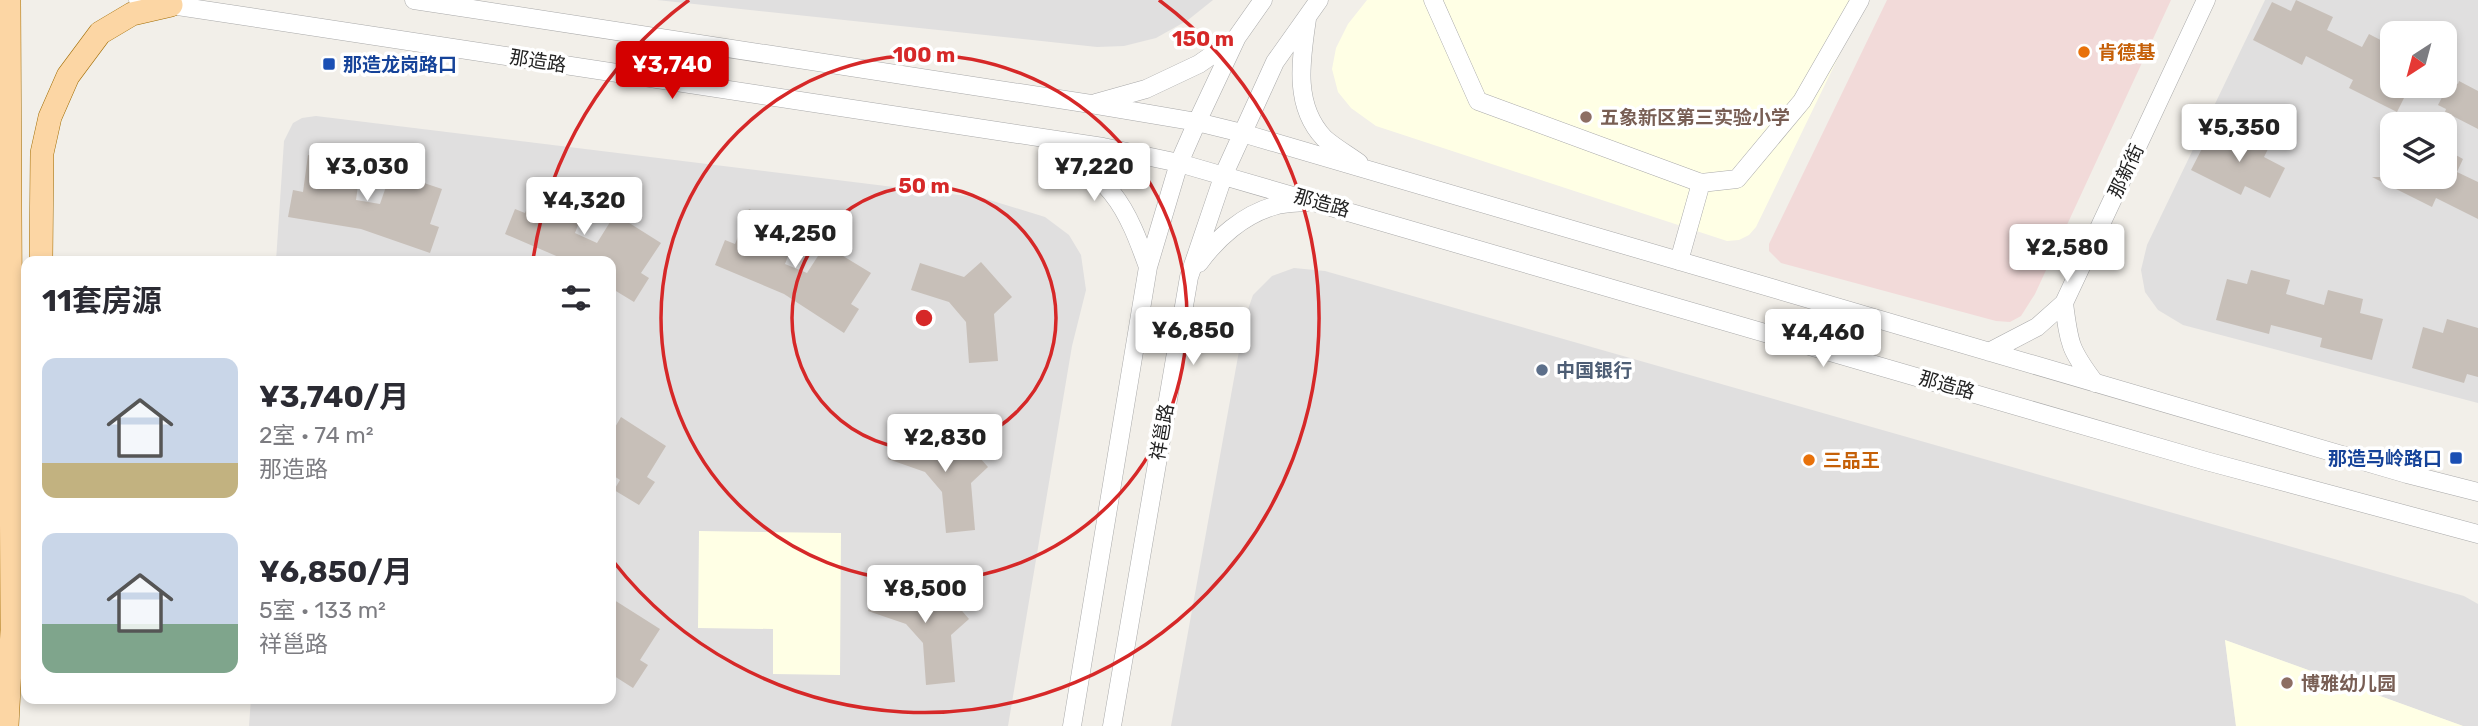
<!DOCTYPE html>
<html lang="zh">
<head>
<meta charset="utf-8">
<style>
	body { margin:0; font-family:Rubik,"Noto Sans SC",sans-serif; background:#f7f7f7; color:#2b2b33; height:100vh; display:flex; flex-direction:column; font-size:26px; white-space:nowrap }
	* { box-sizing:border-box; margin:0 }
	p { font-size:23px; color:#7c7c81 }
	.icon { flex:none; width:38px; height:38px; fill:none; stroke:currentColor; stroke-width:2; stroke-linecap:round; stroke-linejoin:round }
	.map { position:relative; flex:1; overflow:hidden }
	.panel { position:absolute; left:21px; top:256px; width:595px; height:448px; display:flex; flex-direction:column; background:#fff; border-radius:14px; box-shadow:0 4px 10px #0003 }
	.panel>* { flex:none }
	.needle { width:46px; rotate:216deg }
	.tools { position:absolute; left:2380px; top:21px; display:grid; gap:14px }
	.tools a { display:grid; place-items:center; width:77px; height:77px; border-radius:14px; background:#fff; box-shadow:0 4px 10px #0003; font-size:35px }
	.price { position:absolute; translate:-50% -60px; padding:0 16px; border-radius:7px; background:#fff; color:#222; font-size:23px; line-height:46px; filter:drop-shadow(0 2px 4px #0008) }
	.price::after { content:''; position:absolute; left:50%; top:42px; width:21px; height:16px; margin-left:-10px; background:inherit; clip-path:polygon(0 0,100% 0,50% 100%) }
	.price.on { background:#d40000; color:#fff }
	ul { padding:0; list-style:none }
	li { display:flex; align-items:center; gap:21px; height:175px; padding:0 21px }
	li span { display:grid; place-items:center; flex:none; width:196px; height:140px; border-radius:14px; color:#555 }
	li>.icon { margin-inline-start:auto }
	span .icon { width:84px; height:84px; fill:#fffc; stroke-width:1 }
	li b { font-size:30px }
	h2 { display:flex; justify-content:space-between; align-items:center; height:84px; padding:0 21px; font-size:30px }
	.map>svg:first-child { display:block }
	.residential { fill:#e0dfdf; fill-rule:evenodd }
	.commercial { fill:#f2dad9 }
	.education { fill:#ffffe5 }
	.building { fill:#c7bfb8 }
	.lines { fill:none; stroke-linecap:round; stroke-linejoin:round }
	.minor-casing { stroke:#a9a9a9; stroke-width:19 }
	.major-casing { stroke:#a06b00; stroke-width:24 }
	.minor { stroke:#fff; stroke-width:18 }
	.major { stroke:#fcd6a4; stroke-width:23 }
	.ring { fill:none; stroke:#d62828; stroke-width:3.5 }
	.food-dot { fill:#e8710a; stroke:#fff; stroke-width:2.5 }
	.transit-dot { fill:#1a4fb4; stroke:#fff; stroke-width:2.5 }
	.education-dot { fill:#8d6e63; stroke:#fff; stroke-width:2.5 }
	.service-dot { fill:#5c6f8a; stroke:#fff; stroke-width:2.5 }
	.labels { text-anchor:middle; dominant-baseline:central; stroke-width:7; stroke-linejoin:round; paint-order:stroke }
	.food-label { font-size:19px; font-weight:bold; fill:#c56008; stroke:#fff; text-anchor:start }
	.street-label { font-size:19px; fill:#222; stroke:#fff }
	.transit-label { font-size:19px; font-weight:bold; fill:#164399; stroke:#fff; text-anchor:start }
	.education-label { font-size:19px; font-weight:bold; fill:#785e54; stroke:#fff; text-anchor:start }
	.service-label { font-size:19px; font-weight:bold; fill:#4e5e75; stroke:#fff; text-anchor:start }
	.centre { fill:#d62828; stroke:#fff; stroke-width:3.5 }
	.ring-label { font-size:21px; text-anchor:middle; font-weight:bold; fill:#d62828; stroke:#fff; stroke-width:7; stroke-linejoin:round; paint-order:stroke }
</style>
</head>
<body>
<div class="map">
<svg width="2478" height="726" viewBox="0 0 2478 726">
	<rect width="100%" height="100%" fill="#f2efe9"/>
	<!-- residential -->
	<path class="residential" d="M657 0H1213L1188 20 1156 38 1124 46 1097 47Z
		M2265 0H2478V403L2183 325 2158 310 2145 292 2141 270 2147 245ZM2392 33H2445V86H2392ZM2392 124H2445V177H2392Z
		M316 116 983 198 1045 217 1069 235 1081 255 1086 290 1072 346 1008 726H249L251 698H611V261H276L284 141 293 123 302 118Z
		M1294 268 1325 271 2464 596 2478 604V726H2463L2225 640 2236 726H1171L1245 318 1253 295 1272 276Z"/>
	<!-- commercial -->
	<path class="commercial" d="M1887 0H2171L2035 294 2021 316 2010 322 1996 321 1781 263 1769 251V244Z"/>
	<!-- education -->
	<path class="education" d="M1367 0H1866L1756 227 1749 235 1739 240 1727 241 1376 126 1351 108 1338 92 1332 69 1336 48 1348 24Z
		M699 531 841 533 840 675 773 674V629L698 628Z
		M2225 640 2463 726H2236Z"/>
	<!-- building -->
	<path class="building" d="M2296 0 2333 17 2327 30 2362 47 2369 34 2392 46V86H2410L2397 112 2349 88 2353 80 2306 56 2302 65 2253 40 2272 2 2291 11Z
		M2451 80 2458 84 2459 81 2478 91V129L2445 112 2446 109 2438 105Z
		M2238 129 2270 145 2264 157 2285 168 2270 198 2245 186 2241 195 2191 170 2211 131 2232 142Z
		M2445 149 2463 159 2457 172 2478 182V219L2436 198 2432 207 2372 177H2445Z
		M308 155 361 164 356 200 380 204 391 172 442 189 430 224 439 227 430 253 361 229 288 217 293 190 303 192Z
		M539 179 588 199 575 233 597 243 615 214 661 243 641 273 649 278 634 302 611 288V261H568L505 234 515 209 525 213Z
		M749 209 798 230 785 264 807 273 825 245 871 273 851 304 859 309 844 333 784 294 715 265 725 240 735 244Z
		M981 262 1012 297 994 314 998 361 969 363 966 322 949 302 911 290 920 263 964 277Z
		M2251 270 2290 280 2286 294 2324 305 2328 290 2363 299 2360 313 2383 319 2372 360 2320 347 2322 338 2271 325 2269 334 2216 320 2227 279 2247 284Z
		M2447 319 2478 328V377L2467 374 2464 383 2412 368 2423 327 2443 333Z
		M621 417 666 446 647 477 655 482 639 505 614 490 620 480 611 474V434Z
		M897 432 941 447 957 432 988 467 971 483 975 530 946 533 942 492 925 472 888 459Z
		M938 583 969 619 951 635 955 682 926 685 923 643 906 624 868 611 877 584 922 598Z
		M611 598 660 629 640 660 648 665 633 688 611 674Z"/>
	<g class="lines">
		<defs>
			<path id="minor" d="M138 0 1103 147 1179 163 2206 461 2478 534
				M414 0 1091 104 1197 122 1242 133 2407 474 2478 492
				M1433 0 1478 101 1701 183 1679 261
				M1307 19C1301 60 1293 105 1324 138 1334 147 1348 155 1359 163
				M1096 103 1146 89 1199 64 1235 39
				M1048 142C1070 156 1095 172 1112 193 1129 214 1139 242 1148 267
				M1701 183 1737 179 1802 101 1860 0
				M1199 263C1217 238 1243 215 1274 206 1284 203 1296 203 1307 202
				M2064 303 2206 0
				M1989 352 2037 327 2064 303C2069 344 2070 350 2095 383
				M1072 726 1148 267 1179 163 1197 122 1237 37 1263 0
				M1112 726 1189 277 1224 174 1275 62 1319 0"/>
			<path id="major" d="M41 261 42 153 50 117 68 76 100 33 132 14 171 5
				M7 726 12 630 9 0"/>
		</defs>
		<!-- minor casing -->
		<use href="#minor" class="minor-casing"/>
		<!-- major casing -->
		<use href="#major" class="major-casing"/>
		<!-- minor -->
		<use href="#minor" class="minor"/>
		<!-- major -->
		<use href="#major" class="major"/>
	</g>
	<!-- distance rings -->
	<g class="ring">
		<circle cx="924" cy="318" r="132"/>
		<circle cx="924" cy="318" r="263"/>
		<path d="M533 260A395 395 0 0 1 689 0M1159 0A395 395 0 1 1 613 561"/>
	</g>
	<!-- markers -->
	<g class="food-dot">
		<circle cx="2084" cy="52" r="7"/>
		<circle cx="1809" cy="460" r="7"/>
	</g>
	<g class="transit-dot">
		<rect x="322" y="57" width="14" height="14" rx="3.5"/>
		<rect x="2449" y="451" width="14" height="14" rx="3.5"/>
	</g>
	<g class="education-dot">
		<circle cx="1586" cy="117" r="7"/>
		<circle cx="2287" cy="683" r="7"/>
	</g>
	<circle class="service-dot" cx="1542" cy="370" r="7"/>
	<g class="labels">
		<!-- food labels -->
		<g class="food-label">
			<text x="2098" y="52">肯德基</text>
			<text x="1823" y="460">三品王</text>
		</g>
		<!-- street labels -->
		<g class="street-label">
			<text transform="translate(538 61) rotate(9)">那造路</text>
			<text transform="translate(2126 171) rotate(-65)">那新街</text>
			<text transform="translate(1322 203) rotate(16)">那造路</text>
			<text transform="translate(1947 385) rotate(16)">那造路</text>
			<text transform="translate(1162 432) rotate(-80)">祥邕路</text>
		</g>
		<!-- transit labels -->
		<g class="transit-label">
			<text x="343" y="64">那造龙岗路口</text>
			<text x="2442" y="458" text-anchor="end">那造马岭路口</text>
		</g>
		<!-- education labels -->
		<g class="education-label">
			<text x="1600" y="117">五象新区第三实验小学</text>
			<text x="2301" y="683">博雅幼儿园</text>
		</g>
		<!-- service labels -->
		<g class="service-label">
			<text x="1556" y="370">中国银行</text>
		</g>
	</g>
	<circle cx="924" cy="318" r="10" class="centre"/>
	<g class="ring-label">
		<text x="1203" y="46">150 m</text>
		<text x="924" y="62">100 m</text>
		<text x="924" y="193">50 m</text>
	</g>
</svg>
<div class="tools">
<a><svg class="needle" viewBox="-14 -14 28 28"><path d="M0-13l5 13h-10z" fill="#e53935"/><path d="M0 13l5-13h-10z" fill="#7c7c81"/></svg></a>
<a><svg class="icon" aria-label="layers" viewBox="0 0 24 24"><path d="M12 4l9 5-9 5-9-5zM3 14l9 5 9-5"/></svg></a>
</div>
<b class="price on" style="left:672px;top:101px">¥3,740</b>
<b class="price" style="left:2239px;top:164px">¥5,350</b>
<b class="price" style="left:367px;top:203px">¥3,030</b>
<b class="price" style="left:1094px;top:203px">¥7,220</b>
<b class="price" style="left:584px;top:237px">¥4,320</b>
<b class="price" style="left:795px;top:270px">¥4,250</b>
<b class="price" style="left:2067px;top:284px">¥2,580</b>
<b class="price" style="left:1193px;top:367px">¥6,850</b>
<b class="price" style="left:1823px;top:369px">¥4,460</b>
<b class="price" style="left:945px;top:474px">¥2,830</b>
<b class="price" style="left:925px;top:625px">¥8,500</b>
<section class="panel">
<h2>11套房源<svg class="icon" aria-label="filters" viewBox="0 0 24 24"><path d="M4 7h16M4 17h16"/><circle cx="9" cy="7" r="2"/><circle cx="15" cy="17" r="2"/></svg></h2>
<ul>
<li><span style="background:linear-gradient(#c9d6e8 75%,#c2b280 0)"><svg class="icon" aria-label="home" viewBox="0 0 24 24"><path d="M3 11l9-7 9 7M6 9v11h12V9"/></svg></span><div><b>¥3,740/月</b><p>2室 · 74 m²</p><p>那造路</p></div></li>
<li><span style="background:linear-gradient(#c9d6e8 65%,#7fa58c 0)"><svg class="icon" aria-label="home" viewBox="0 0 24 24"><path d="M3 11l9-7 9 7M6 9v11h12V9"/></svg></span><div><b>¥6,850/月</b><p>5室 · 133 m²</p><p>祥邕路</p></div></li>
</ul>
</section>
</div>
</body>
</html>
